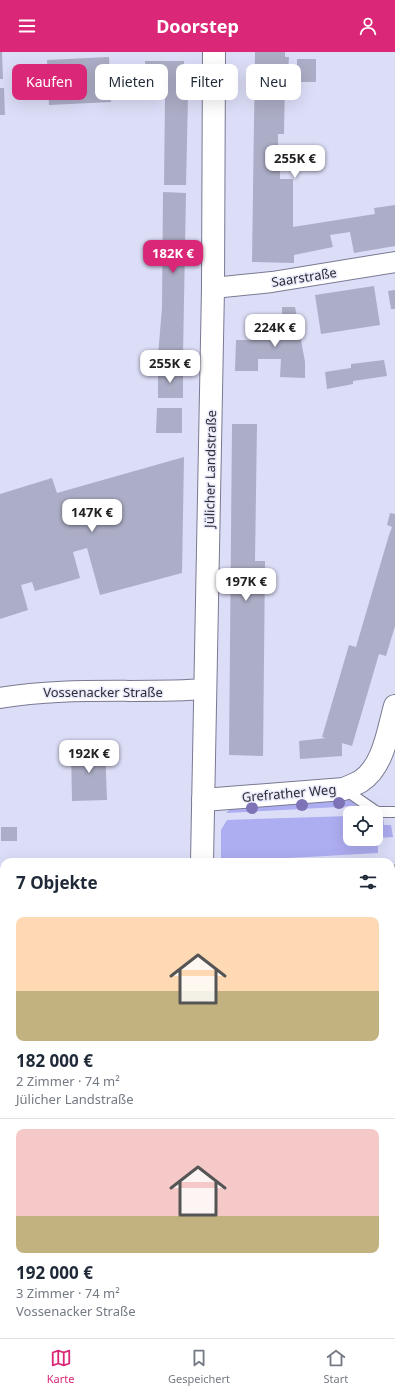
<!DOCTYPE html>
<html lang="de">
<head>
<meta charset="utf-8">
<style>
	body { margin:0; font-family:"Noto Sans",sans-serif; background:#f6f6f7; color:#1f2937; height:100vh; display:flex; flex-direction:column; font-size:15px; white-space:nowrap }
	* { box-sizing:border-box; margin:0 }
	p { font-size:13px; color:#747a83 }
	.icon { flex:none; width:22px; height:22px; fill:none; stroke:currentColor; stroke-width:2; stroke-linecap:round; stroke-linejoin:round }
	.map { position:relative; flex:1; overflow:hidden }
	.sheet { position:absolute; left:0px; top:806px; width:395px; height:480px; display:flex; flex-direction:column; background:#fff; border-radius:12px 12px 0 0; box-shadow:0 4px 16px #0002 }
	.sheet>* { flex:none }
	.hud { position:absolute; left:12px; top:12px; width:371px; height:36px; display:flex; gap:8px }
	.tools { position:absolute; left:343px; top:754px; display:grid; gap:8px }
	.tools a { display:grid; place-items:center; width:40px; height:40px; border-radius:8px; background:#fff; box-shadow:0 4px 16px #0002; font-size:20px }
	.price { position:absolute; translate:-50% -34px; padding:0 9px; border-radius:8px; background:#fff; color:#222; font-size:13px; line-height:26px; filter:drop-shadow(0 1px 2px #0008) }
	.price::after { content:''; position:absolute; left:50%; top:24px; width:12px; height:9px; margin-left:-6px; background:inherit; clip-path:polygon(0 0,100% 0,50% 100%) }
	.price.on { background:#db2777; color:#fff }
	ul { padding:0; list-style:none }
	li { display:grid; align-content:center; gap:8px; height:212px; padding:0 16px }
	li+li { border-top:1px solid #e0e1e3 }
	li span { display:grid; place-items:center; height:124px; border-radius:8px; color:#555 }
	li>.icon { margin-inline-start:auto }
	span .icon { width:72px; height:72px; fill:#fffc; stroke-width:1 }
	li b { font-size:17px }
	h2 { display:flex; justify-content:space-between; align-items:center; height:48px; padding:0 16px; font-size:17px }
	.tag { padding:0 14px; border-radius:8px; background:#fff; box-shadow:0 4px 16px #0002; font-size:14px; line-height:36px }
	.tag.on { background:#db2777; color:#fff }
	header { display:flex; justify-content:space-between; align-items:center; height:52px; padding:0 16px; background:#db2777; color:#fff; font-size:18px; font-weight:700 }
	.dock { display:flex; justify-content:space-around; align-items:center; height:56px; border-top:1px solid #e0e1e3; background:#fff; font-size:11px; color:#747a83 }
	.dock a { display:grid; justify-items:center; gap:2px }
	.dock .on { color:#db2777 }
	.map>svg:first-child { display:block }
	.green { fill:#adadf1 }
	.building { fill:#acadc6 }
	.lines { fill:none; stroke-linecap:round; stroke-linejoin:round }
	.service-casing { stroke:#797a92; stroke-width:12 }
	.minor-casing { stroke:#797a92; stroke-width:22 }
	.tertiary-casing { stroke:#797a92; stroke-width:24 }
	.secondary-casing { stroke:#797a92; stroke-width:24 }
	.service { stroke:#fff; stroke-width:10 }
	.minor { stroke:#fff; stroke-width:20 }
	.tertiary { stroke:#fff; stroke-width:22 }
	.secondary { stroke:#fff; stroke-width:22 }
	.rail { stroke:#8c8c9f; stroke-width:3; stroke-dasharray:6 3; stroke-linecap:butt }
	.tree { fill:#7e73b6 }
	.labels { text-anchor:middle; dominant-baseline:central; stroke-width:3; stroke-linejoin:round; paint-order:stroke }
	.street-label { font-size:13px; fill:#2d2d37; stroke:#eaebfb }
</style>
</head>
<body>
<header><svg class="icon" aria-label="menu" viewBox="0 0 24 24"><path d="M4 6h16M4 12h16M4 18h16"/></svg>Doorstep<svg class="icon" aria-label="person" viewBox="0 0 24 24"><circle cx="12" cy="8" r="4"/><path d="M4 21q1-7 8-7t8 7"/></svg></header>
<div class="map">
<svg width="395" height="1286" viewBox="0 0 395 1286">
	<rect width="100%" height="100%" fill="#dcddf7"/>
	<!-- green -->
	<path class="green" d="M350 748 357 754 226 761 231 756 238 754Z
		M376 763H383L384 773H391L393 785 378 786V801L221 810V778L227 768 350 764V787H376Z
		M395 841V913H391V842Z"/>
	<!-- building -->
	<path class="building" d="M0 0H2L3 27H0Z
		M255 0H285V5H289L288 18H297V7H316V30H285L284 82H278V103H280V127H293V175L375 162 374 156 395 153V194L354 201 350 180 330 183 333 195 294 203V211L252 210Z
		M109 5 111 50 49 53 47 8Z
		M145 9H184V44H188L186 133H164L165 45H146Z
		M0 36H4L5 63H0Z
		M163 140 186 141 183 303H158L162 256Z
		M374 234 380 273 321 282 315 243Z
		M395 238V257H391L388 239Z
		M282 255H295L305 310V326L280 325 281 307H258V319H235L236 288H256V276H282Z
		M384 308 387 324 353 329V332L327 337 325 320 351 316V312Z
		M158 317H183V346H158Z
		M157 356H182V381H156Z
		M232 372H257L255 509H265L263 704 229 703Z
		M184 405 182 521 100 543 87 496 73 500 80 526 35 539 32 530 21 533 28 558 0 567V442L52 426 57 441Z
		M390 461 395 462V574L386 604 379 602 352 694 342 691V704L300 707 299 689 326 686 322 685 349 593 356 595 389 483 392 475 387 473Z
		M105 695 107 748 72 749 71 696Z
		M1 775H17V789H1Z
		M0 943H4V975H0Z
		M391 958H395V976H391Z
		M391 1016H395V1034H391Z
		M0 1042H4V1123H0Z
		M0 1134H4V1152H0Z
		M0 1178H4V1213L0 1214Z
		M0 1245H4V1266H3Z
		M5 1282H53V1286H6Z
		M104 1282H158V1286H104Z
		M234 1282H272L271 1286H234Z"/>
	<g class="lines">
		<defs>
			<path id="service" d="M344 737 377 760H395
				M0 997 4 999"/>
			<path id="minor" d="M213 236 272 230 395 210
				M0 646C68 634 137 642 206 637
				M0 905H4
				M391 919H395
				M391 1056H393L391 1221
				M390 1286V1282"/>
			<path id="tertiary" d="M203 748 344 737C350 734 356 732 361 729 384 714 388 678 395 654"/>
			<path id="secondary" d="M202 810 213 236 214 0
				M195 1286V1282"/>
		</defs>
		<!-- service casing -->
		<use href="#service" class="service-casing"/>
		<!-- minor casing -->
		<use href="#minor" class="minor-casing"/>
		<!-- tertiary casing -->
		<use href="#tertiary" class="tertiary-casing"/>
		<!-- secondary casing -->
		<use href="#secondary" class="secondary-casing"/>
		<!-- service -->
		<use href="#service" class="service"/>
		<!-- minor -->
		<use href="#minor" class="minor"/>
		<!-- tertiary -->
		<use href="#tertiary" class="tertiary"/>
		<!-- secondary -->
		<use href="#secondary" class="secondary"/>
		<!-- rail -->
		<path class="rail" d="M391 814H395
			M391 828H395
			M0 831H4
			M0 843H4"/>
	</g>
	<!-- trees -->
	<g class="tree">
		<circle cx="339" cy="751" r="6"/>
		<circle cx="302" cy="753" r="6"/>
		<circle cx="252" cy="756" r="6"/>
	</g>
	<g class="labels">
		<!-- street labels -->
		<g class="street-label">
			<text transform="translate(304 225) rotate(-9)">Saarstraße</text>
			<text transform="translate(210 417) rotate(-89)">Jülicher Landstraße</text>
			<text x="103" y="640">Vossenacker Straße</text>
			<text transform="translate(289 741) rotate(-5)">Grefrather Weg</text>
		</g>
	</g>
</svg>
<div class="tools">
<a><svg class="icon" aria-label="locate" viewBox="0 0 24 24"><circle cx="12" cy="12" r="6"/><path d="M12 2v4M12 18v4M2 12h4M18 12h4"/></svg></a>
</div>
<b class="price" style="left:295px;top:127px">255K €</b>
<b class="price on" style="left:173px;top:222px">182K €</b>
<b class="price" style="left:275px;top:296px">224K €</b>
<b class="price" style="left:170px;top:332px">255K €</b>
<b class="price" style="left:92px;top:481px">147K €</b>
<b class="price" style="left:246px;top:550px">197K €</b>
<b class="price" style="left:89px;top:722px">192K €</b>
<div class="hud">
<a class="tag on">Kaufen</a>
<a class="tag">Mieten</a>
<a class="tag">Filter</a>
<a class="tag">Neu</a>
</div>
<section class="sheet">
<h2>7 Objekte<svg class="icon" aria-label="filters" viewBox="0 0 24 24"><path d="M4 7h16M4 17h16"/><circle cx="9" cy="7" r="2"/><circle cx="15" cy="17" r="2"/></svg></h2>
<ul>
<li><span style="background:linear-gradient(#ffd9b3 60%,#c2b280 0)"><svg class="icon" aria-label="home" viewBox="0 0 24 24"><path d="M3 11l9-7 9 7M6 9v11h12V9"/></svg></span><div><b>182 000 €</b><p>2 Zimmer · 74 m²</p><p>Jülicher Landstraße</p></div></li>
<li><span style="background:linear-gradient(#f6c9c9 70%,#c2b280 0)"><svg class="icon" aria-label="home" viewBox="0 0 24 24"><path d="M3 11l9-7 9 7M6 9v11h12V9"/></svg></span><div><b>192 000 €</b><p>3 Zimmer · 74 m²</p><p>Vossenacker Straße</p></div></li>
</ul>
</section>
</div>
<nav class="dock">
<a class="on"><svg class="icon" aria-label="map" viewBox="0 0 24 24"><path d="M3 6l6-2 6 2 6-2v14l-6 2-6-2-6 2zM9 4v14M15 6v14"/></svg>Karte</a>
<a><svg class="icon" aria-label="saved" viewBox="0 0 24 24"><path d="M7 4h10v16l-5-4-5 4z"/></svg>Gespeichert</a>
<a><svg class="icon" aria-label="home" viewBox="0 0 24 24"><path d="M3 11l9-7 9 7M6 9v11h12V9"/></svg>Start</a>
</nav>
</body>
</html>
